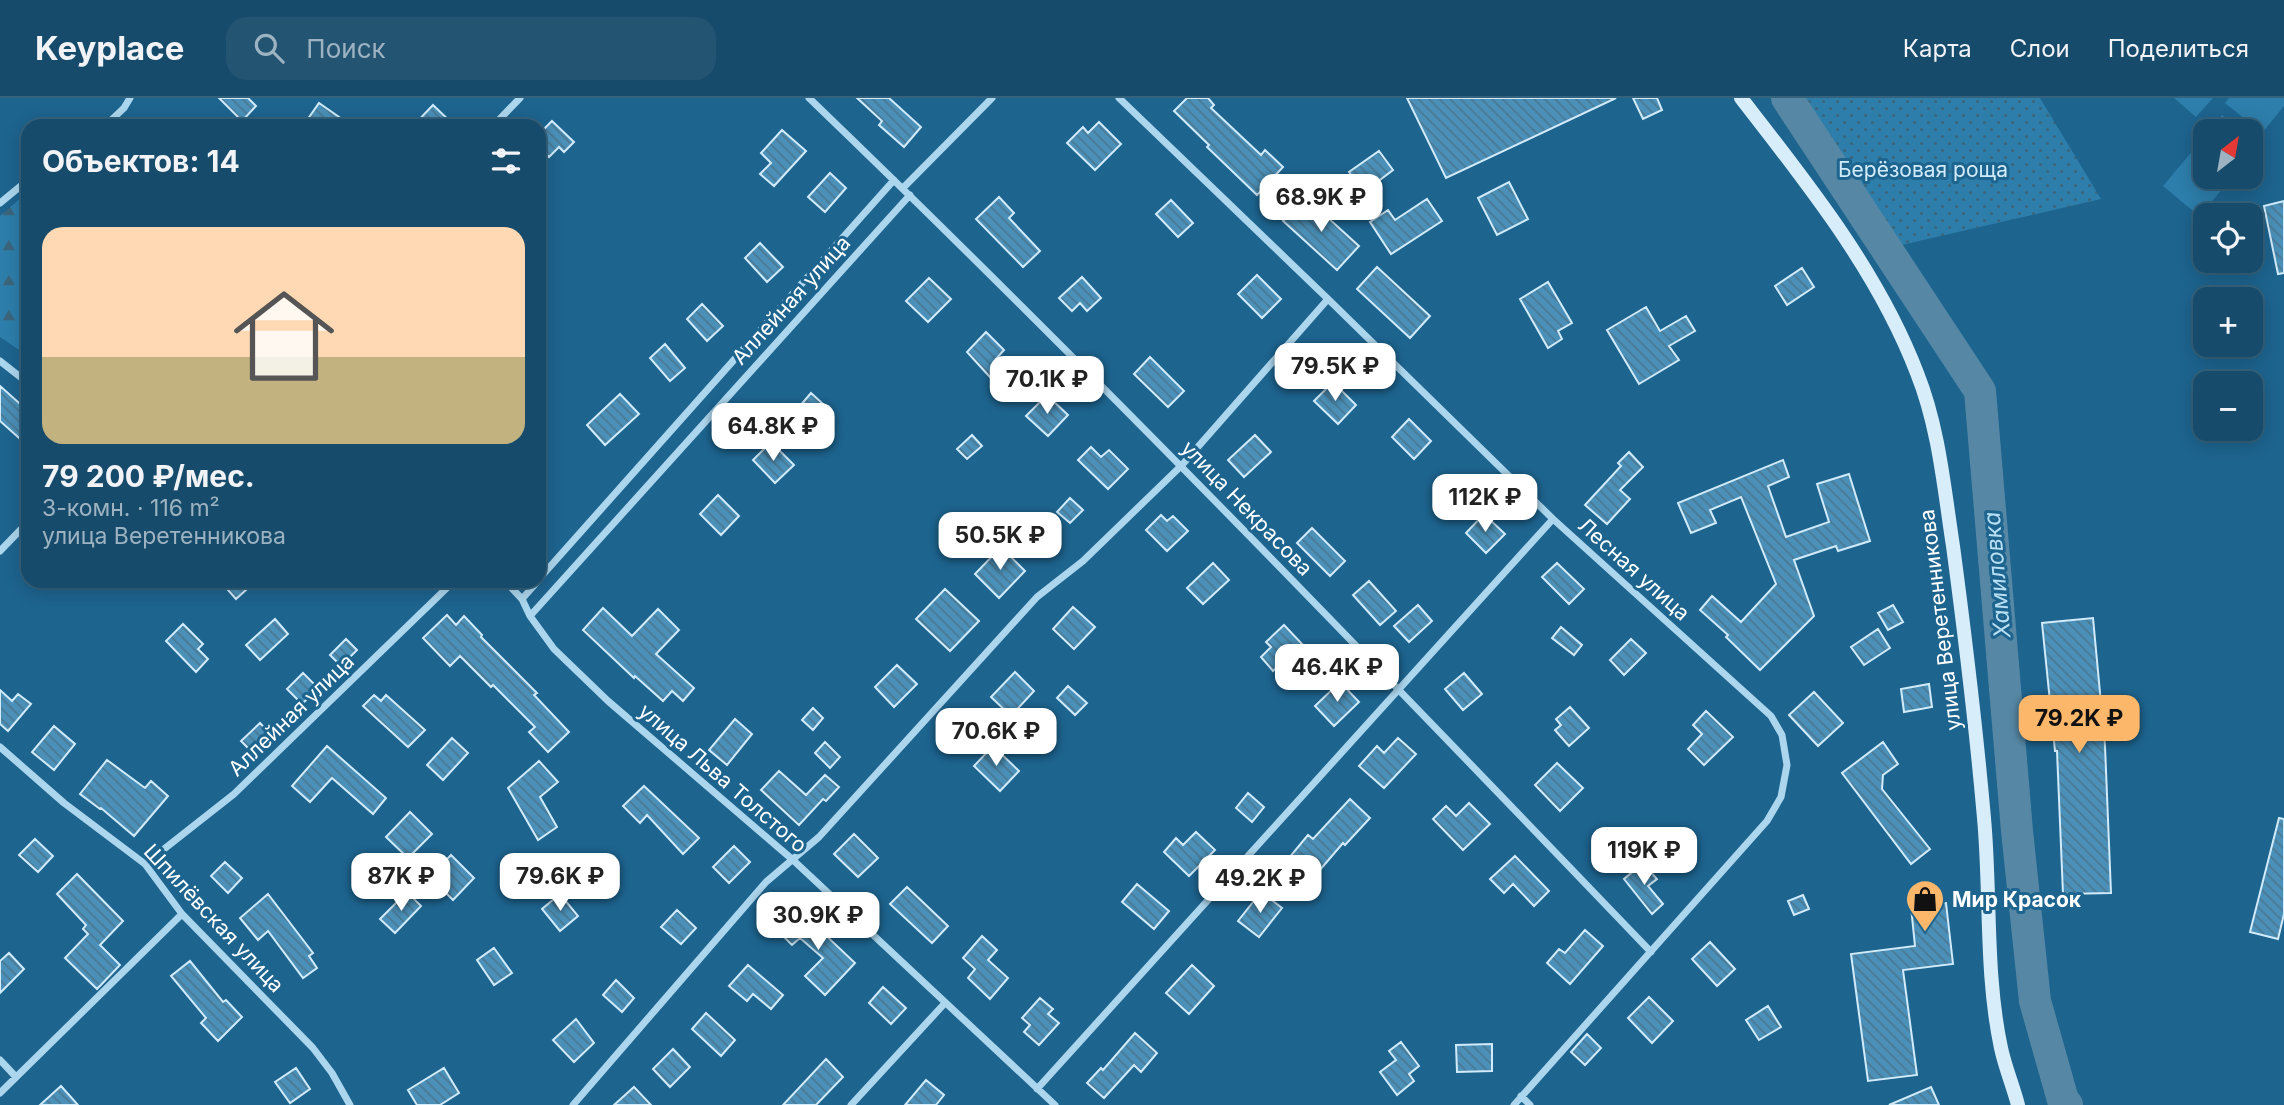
<!DOCTYPE html>
<html lang="ru">
<head>
<meta charset="utf-8">
<style>
	body { margin:0; font-family:Inter,sans-serif; background:#235573; color:#f1f3f6; height:100vh; display:flex; flex-direction:column; font-size:26px; white-space:nowrap }
	* { box-sizing:border-box; margin:0 }
	p { font-size:23px; color:#9eb3c1 }
	.icon { flex:none; width:38px; height:38px; fill:none; stroke:currentColor; stroke-width:2; stroke-linecap:round; stroke-linejoin:round }
	.map { position:relative; flex:1; overflow:hidden }
	.side { position:absolute; left:21px; top:21px; width:525px; height:469px; display:flex; flex-direction:column; background:#164b6b; border-radius:21px; box-shadow:0 4px 18px #0003,0 0 0 2px #35637e }
	.side>* { flex:none }
	.needle { width:46px; rotate:31deg }
	.buttons { position:absolute; left:2193px; top:21px; display:grid; gap:14px }
	.buttons a { display:grid; place-items:center; width:70px; height:70px; border-radius:14px; background:#164b6b; box-shadow:0 4px 18px #0003,0 0 0 2px #35637e; font-size:35px }
	.price { position:absolute; translate:-50% -60px; padding:0 16px; border-radius:14px; background:#fff; color:#222; font-size:23px; line-height:46px; filter:drop-shadow(0 2px 4px #0008) }
	.price::after { content:''; position:absolute; left:50%; top:42px; width:21px; height:16px; margin-left:-10px; background:inherit; clip-path:polygon(0 0,100% 0,50% 100%) }
	.price.current { background:#fdb76a; color:#111 }
	ul { padding:0; list-style:none }
	li { display:grid; align-content:center; gap:14px; height:371px; padding:0 21px }
	li span { display:grid; place-items:center; height:217px; border-radius:21px; color:#555 }
	li>.icon { margin-inline-start:auto }
	span .icon { width:126px; height:126px; fill:#fffc; stroke-width:1 }
	li b { font-size:30px }
	h2 { display:flex; justify-content:space-between; align-items:center; height:84px; padding:0 21px; font-size:30px }
	header { display:flex; align-items:center; gap:42px; box-sizing:border-box; height:98px; padding:0 35px; background:#164b6b; border-bottom:2px solid #35637e }
	header strong { font-size:33px }
	nav { display:flex; gap:38px; margin-inline-start:auto; font-size:24px }
	.search { width:490px; height:63px; background:#235573; display:flex; align-items:center; gap:18px; box-sizing:border-box; padding:0 24px; border-radius:21px; color:#9eb3c1; font-size:26px }
	.map>svg:first-child { display:block }
	.forest { fill:url(#forest-firs) }
	.park { fill:url(#park-dots) }
	.garden { fill:#2d7eab }
	.lines { fill:none; stroke-linecap:round; stroke-linejoin:round }
	.river { stroke:#5688a5; stroke-width:32 }
	.building { fill:url(#building-back-hatch); stroke:#d1ebfa; stroke-width:2 }
	.street { stroke:#acd6ed; stroke-width:7 }
	.secondary { stroke:#d8edfa; stroke-width:14 }
	.labels { text-anchor:middle; dominant-baseline:central; stroke-width:6; stroke-linejoin:round; paint-order:stroke }
	.park-label { font-size:21px; fill:#d1ebfa; stroke:#1d648f }
	.street-label { font-size:21px; fill:#fff; stroke:#1d648f }
	.poi-label { font-size:21px; font-weight:bold; fill:#fff; stroke:#1d648f; text-anchor:start }
	.water-label { font-size:23px; font-style:italic; fill:#b8dff4; stroke:#1d648f }
</style>
</head>
<body>
<header>
<strong>Keyplace</strong>
<div class="search"><svg class="icon" aria-label="search" viewBox="0 0 24 24"><circle cx="10" cy="10" r="6"/><path d="M15 15l6 6"/></svg>Поиск</div>
<nav><a>Карта</a><a>Слои</a><a>Поделиться</a></nav>
</header>
<div class="map">
<svg width="2284" height="1007" viewBox="0 0 2284 1007">
	<defs>
		<pattern id="forest-firs" width="22" height="20" patternUnits="userSpaceOnUse" patternTransform="scale(1.75)"><rect width="22" height="20" fill="#2d7eab"/><path d="M5 1l3.5 6h-7zM16 11l3.5 6h-7z" fill="#3c657c"/></pattern>
		<pattern id="park-dots" width="8" height="8" patternUnits="userSpaceOnUse" patternTransform="scale(1.75)"><rect width="8" height="8" fill="#2d7eab"/><path d="M2 2h.1M6 6h.1" fill="none" stroke="#3c657c" stroke-width="1.8" stroke-linecap="round"/></pattern>
		<pattern id="building-back-hatch" width="6" height="6" patternUnits="userSpaceOnUse" patternTransform="scale(1.75)"><rect width="6" height="6" fill="#4a90b8"/><path d="M-1 5l2 2M0 0l6 6M5-1l2 2" fill="none" stroke="#4b7892"/></pattern>
	</defs>
	<rect width="100%" height="100%" fill="#1d648f"/>
	<!-- forest -->
	<path class="forest" d="M28 94V258L0 239V118Z"/>
	<!-- park -->
	<path class="park" d="M1787 0H2040L2101 101 1893 149Z"/>
	<!-- garden -->
	<path class="garden" d="M2174 0H2213L2196 19Z
		M2229 0H2284V8L2262 35 2225 5Z
		M2222 17 2241 33H2209Z
		M2205 38V79H2233L2199 118 2163 88Z"/>
	<g class="lines">
		<!-- river -->
		<path class="river" d="M1787 0 1980 293 2017 733 2035 903 2063 1002 2067 1007"/>
	</g>
	<!-- building -->
	<path class="building" d="M219 0H248L256 8 242 23Z
		M857 0H889L921 29 904 49 879 27 882 23Z
		M1187 0H1208L1214 7 1211 10 1261 57 1265 52 1283 69 1257 97 1207 49 1209 47 1174 13Z
		M1407 0H1616L1446 80Z
		M1633 0H1657L1662 12 1643 21Z
		M319 5 352 28H303Z
		M433 7 455 28H413Z
		M552 23 574 44 564 54 559 49 549 59 539 49V36Z
		M1099 24 1121 46 1095 72 1067 45 1083 29 1088 35Z
		M782 32 806 53 774 88 760 76 771 65 761 55Z
		M1379 53 1393 72 1364 94 1349 74Z
		M830 75 846 90 825 114 808 99Z
		M1509 84 1528 121 1497 137 1478 100Z
		M999 99 1014 115 1009 120 1040 153 1023 169 976 121Z
		M1305 99 1359 148 1337 172 1283 123Z
		M1427 101 1442 123 1391 156 1370 124 1388 112 1395 122Z
		M1171 102 1193 125 1178 139 1156 116Z
		M2284 103V175L2278 176 2264 108Z
		M760 145 783 169 767 184 745 160Z
		M1377 169 1430 218 1410 240 1357 191Z
		M1802 170 1814 189 1787 207 1775 188Z
		M1257 177 1281 201 1262 220 1238 196Z
		M1082 179 1101 200 1087 213 1080 205 1072 213 1059 200Z
		M929 180 951 201 928 224 906 203Z
		M1548 184 1572 225 1558 233 1562 241 1548 250 1520 201Z
		M702 206 723 228 707 243 687 221Z
		M1646 209 1660 233 1686 218 1695 233 1669 248 1679 262 1639 286 1607 232Z
		M986 234 1004 252 996 261 1013 278 1000 290 967 254Z
		M665 246 685 270 670 283 650 260Z
		M1150 259 1184 293 1168 309 1134 276Z
		M1333 284 1356 307 1338 326 1314 303Z
		M0 288 28 313V348L0 323Z
		M811 295 833 315 824 326 830 331 816 348 794 329 800 322 793 316Z
		M620 296 639 316 605 347 587 327Z
		M1047 297 1068 317 1048 338 1026 318Z
		M1409 321 1431 343 1414 361 1392 339Z
		M972 337 982 348 967 361 957 351Z
		M1255 337 1271 354 1244 379 1228 362Z
		M771 344 794 367 775 385 753 362Z
		M1091 349 1101 359 1109 352 1128 371 1108 391 1078 362Z
		M1629 354 1643 369 1620 392 1630 401 1607 426 1585 407 1621 368 1618 365Z
		M1783 362 1789 379 1768 388 1786 439 1829 424 1817 386 1849 376 1870 443 1838 453 1836 448 1794 462 1814 518 1760 572 1726 539 1728 537 1700 512 1712 498 1741 524 1776 486 1741 399 1710 412 1716 425 1691 435 1678 405Z
		M718 397 739 418 721 437 700 416Z
		M1070 400 1083 412 1070 425 1057 414Z
		M1484 416 1505 436 1486 455 1466 435Z
		M1161 417 1167 423 1173 418 1188 433 1167 453 1146 432Z
		M1312 430 1345 463 1330 478 1297 445Z
		M1001 449 1025 473 999 500 975 476Z
		M1213 465 1229 482 1203 506 1187 490Z
		M1557 465 1584 491 1569 506 1542 479Z
		M220 483H256L236 501Z
		M1369 483 1396 513 1380 527 1353 497Z
		M945 491 979 523 950 553 916 521Z
		M1418 507 1432 523 1409 544 1394 528Z
		M1893 507 1903 524 1888 532 1878 515Z
		M1073 509 1095 529 1074 551 1053 531Z
		M603 510 632 538 658 511 679 532 656 556 694 590 683 603 672 593 663 603 635 578 634 580 583 532Z
		M447 517 456 527 464 518 482 537 481 539 537 595 534 597 569 634 548 654 529 634 535 629 493 587 491 589 460 558 450 568 423 540Z
		M2093 520 2105 648 2111 795 2063 796 2057 653H2055L2042 525Z
		M275 521 288 536 260 562 246 547Z
		M183 526 203 546 198 551 208 561 196 574 166 543Z
		M1284 527 1302 546 1273 573 1261 559 1271 549 1266 544Z
		M1561 529 1582 547 1574 557 1552 540Z
		M1878 531 1890 550 1864 567 1851 549Z
		M346 541 357 552 341 568 330 557Z
		M1631 541 1646 555 1624 577 1610 562Z
		M897 567 917 586 894 609 875 589Z
		M1015 574 1034 593 1011 618 991 599Z
		M303 575 318 590 302 606 287 591Z
		M1464 575 1482 596 1463 612 1445 591Z
		M1340 584 1359 604 1334 628 1315 608Z
		M1929 586 1932 609 1904 614 1901 591Z
		M1068 588 1087 605 1075 617 1057 600Z
		M0 592 12 603 18 596 31 606 8 633 0 626Z
		M1814 594 1843 625 1818 648 1789 617Z
		M374 597 381 603 386 597 425 632 408 649 363 608Z
		M1570 609 1589 630 1569 648 1555 632 1561 627 1556 621Z
		M813 610 823 620 813 632 802 622Z
		M1706 613 1733 639 1704 667 1688 651 1702 636 1693 627Z
		M735 621 752 636 727 667 709 652Z
		M260 625 273 639 254 656 241 643Z
		M54 628 75 646 54 672 32 654Z
		M452 640 468 655 443 682 427 667Z
		M1398 640 1416 656 1384 690 1359 668 1377 648 1384 655Z
		M825 644 840 659 830 670 815 655Z
		M1883 644 1898 666 1883 677 1882 691 1930 751 1911 766 1842 675Z
		M327 648 386 700 373 716 332 680 310 704 292 688Z
		M993 648 1019 673 1000 693 974 668Z
		M107 662 145 690 151 683 168 698 134 738 101 710 100 711 80 696Z
		M539 663 558 684 540 699 557 729 538 742 508 690Z
		M1557 665 1583 690 1560 713 1535 687Z
		M779 673 806 697 825 677 839 689 826 703 823 701 799 727 761 692Z
		M644 688 699 740 683 756 647 717 640 725 623 708Z
		M1248 695 1264 709 1252 724 1236 710Z
		M1350 701 1370 720 1345 747 1343 745 1307 787 1283 767 1308 737 1313 741Z
		M1469 705 1490 726 1463 752 1433 721 1446 708 1456 718Z
		M410 714 432 736 408 760 386 739Z
		M2279 720 2284 721V816L2278 841 2250 834Z
		M1196 734 1215 752 1189 778 1164 754 1176 740 1183 747Z
		M854 736 878 760 858 779 834 756Z
		M35 741 53 758 38 774 19 757Z
		M734 748 750 764 729 785 713 769Z
		M451 757 474 780 453 802 430 779Z
		M1515 758 1549 793 1534 808 1513 786 1504 795 1490 781Z
		M225 764 242 780 228 795 211 778Z
		M1643 765 1657 781 1648 788 1663 806 1652 816 1624 781Z
		M77 776 123 823 100 847 120 867 97 891 65 860 88 836 83 831 86 827 57 796Z
		M1137 786 1169 813 1154 831 1122 804Z
		M907 789 948 828 932 845 890 806Z
		M407 794 421 808 395 835 380 821Z
		M1261 794 1282 810 1259 839 1238 823Z
		M268 796 313 855 309 858 317 870 303 880 268 833 258 842 240 820Z
		M560 796 578 818 560 833 542 811Z
		M1803 797 1809 811 1794 817 1788 803Z
		M1946 805 1953 866 1903 872 1917 977 1868 983 1851 856 1915 848 1911 809Z
		M677 812 696 830 681 846 661 829Z
		M799 812 855 865 825 897 805 878 823 860 800 840 792 847 778 833Z
		M1585 832 1603 848 1570 886 1547 865 1559 851 1565 855Z
		M982 838 997 852 988 862 1008 880 990 901 968 880 975 871 963 860Z
		M1710 844 1735 871 1717 888 1692 861Z
		M494 850 512 875 494 887 477 862Z
		M9 855 24 871 0 895V863Z
		M190 863 223 904 226 902 242 919 218 943 201 925 206 920 171 878Z
		M748 867 783 897 771 911 753 896 747 903 729 888Z
		M1192 867 1214 888 1189 916 1166 895Z
		M616 882 634 900 622 914 603 897Z
		M883 889 906 910 891 926 869 905Z
		M1649 899 1673 923 1652 945 1628 920Z
		M1040 900 1053 911 1048 916 1059 925 1039 947 1024 934 1030 927 1022 920Z
		M1768 908 1781 929 1759 942 1746 922Z
		M706 915 735 942 721 958 692 931Z
		M576 921 594 945 574 964 553 942Z
		M1135 935 1157 955 1141 974 1134 967 1104 1000 1087 985 1101 970 1103 972Z
		M1587 936 1601 950 1585 967 1571 954Z
		M1401 944 1419 968 1409 976 1414 983 1397 997 1380 974 1396 962 1389 953Z
		M1492 946V973L1457 974 1456 947Z
		M673 951 690 969 670 989 653 971Z
		M826 961 843 979 816 1007H783Z
		M296 970 310 991 290 1005 275 984Z
		M444 970 459 995 440 1007H417L408 992Z
		M926 982 944 997 936 1007H905Z
		M61 988 78 1007H40Z
		M634 989 651 1007H614Z
		M1931 989 1939 1007H1889Z"/>
	<g class="lines">
		<!-- street -->
		<path class="street" d="M809 0C1097 277 1374 565 1651 854
			M1119 0 1328 201 1553 421 1771 618 1782 637 1787 667 1781 699 1767 723 1514 1007
			M105 28 124 10 130 0
			M493 28 520 0
			M903 90 992 0
			M0 105 28 82
			M0 263 28 285
			M0 453 28 424
			M539 481 894 82
			M505 483 522 501 530 518 554 551 608 603 793 762 1055 1007
			M522 501 538 483
			M530 518 910 97
			M0 649 64 705 145 766 182 816 313 950 332 975 350 1007
			M145 766 234 696 454 483
			M0 962 16 979
			M1037 991 1553 421
			M0 995 182 816
			M1521 998 1530 1007
			M573 1007 766 784 819 739 1037 499 1083 463 1182 367 1328 201
			M851 1007 945 905"/>
		<!-- secondary -->
		<path class="secondary" d="M1741 0C1807 85 1878 173 1917 275 1939 330 1944 390 1953 448 1965 538 1976 629 1984 720 1991 797 1985 875 2001 950 2005 969 2013 988 2018 1007"/>
	</g>
	<!-- icons -->
	<defs>
		<symbol id="shop-pin" viewBox="-11 -11 22 30"><path d="M0 17L-7.5 6A9.5 9.5 0 1 1 7.5 6Z" fill="#fdb76a" stroke="#1d648f"/><path d="M-5-2.5h2.3a2.7 3.5 0 0 1 5.4 0H5L5.5 6h-11ZM-1.5-2.5h3a1.5 2.3 0 0 0-3 0Z" fill="#111"/></symbol>
	</defs>
	<g fill-rule="evenodd">
		<use href="#shop-pin" x="1903" y="779" width="44" height="60"/>
	</g>
	<g class="labels">
		<!-- park labels -->
		<g class="park-label">
			<text x="1923" y="71">Берёзовая роща</text>
		</g>
		<!-- street labels -->
		<g class="street-label">
			<text transform="translate(791 202) rotate(-48)">Аллейная улица</text>
			<text transform="translate(1247 410) rotate(46)">улица Некрасова</text>
			<text transform="translate(1634 471) rotate(42)">Лесная улица</text>
			<text transform="translate(1940 522) rotate(-97)">улица Веретенникова</text>
			<text transform="translate(291 617) rotate(-44)">Аллейная улица</text>
			<text transform="translate(723 680) rotate(41)">улица Льва Толстого</text>
			<text transform="translate(214 820) rotate(47)">Шпилёвская улица</text>
		</g>
		<!-- poi labels -->
		<g class="poi-label">
			<text x="1952" y="801">Мир Красок</text>
		</g>
		<!-- water labels -->
		<g class="water-label">
			<text transform="translate(1997 477) rotate(-95)">Хамиловка</text>
		</g>
	</g>
</svg>
<div class="buttons">
<a><svg class="needle" viewBox="-14 -14 28 28"><path d="M0-13l5 13h-10z" fill="#e53935"/><path d="M0 13l5-13h-10z" fill="#9eb3c1"/></svg></a>
<a><svg class="icon" aria-label="locate" viewBox="0 0 24 24"><circle cx="12" cy="12" r="6"/><path d="M12 2v4M12 18v4M2 12h4M18 12h4"/></svg></a>
<a>+</a>
<a>−</a>
</div>
<b class="price" style="left:1321px;top:136px">68.9K ₽</b>
<b class="price" style="left:1335px;top:305px">79.5K ₽</b>
<b class="price" style="left:1047px;top:318px">70.1K ₽</b>
<b class="price" style="left:773px;top:365px">64.8K ₽</b>
<b class="price" style="left:1485px;top:436px">112K ₽</b>
<b class="price" style="left:1000px;top:474px">50.5K ₽</b>
<b class="price" style="left:1337px;top:606px">46.4K ₽</b>
<b class="price current" style="left:2079px;top:657px">79.2K ₽</b>
<b class="price" style="left:996px;top:670px">70.6K ₽</b>
<b class="price" style="left:1644px;top:789px">119K ₽</b>
<b class="price" style="left:401px;top:815px">87K ₽</b>
<b class="price" style="left:560px;top:815px">79.6K ₽</b>
<b class="price" style="left:1260px;top:817px">49.2K ₽</b>
<b class="price" style="left:818px;top:854px">30.9K ₽</b>
<section class="side">
<h2>Объектов: 14<svg class="icon" aria-label="filters" viewBox="0 0 24 24"><path d="M4 7h16M4 17h16"/><circle cx="9" cy="7" r="2"/><circle cx="15" cy="17" r="2"/></svg></h2>
<ul>
<li><span style="background:linear-gradient(#ffd9b3 60%,#c2b280 0)"><svg class="icon" aria-label="home" viewBox="0 0 24 24"><path d="M3 11l9-7 9 7M6 9v11h12V9"/></svg></span><div><b>79 200 ₽/мес.</b><p>3-комн. · 116 m²</p><p>улица Веретенникова</p></div></li>
</ul>
</section>
</div>
</body>
</html>
